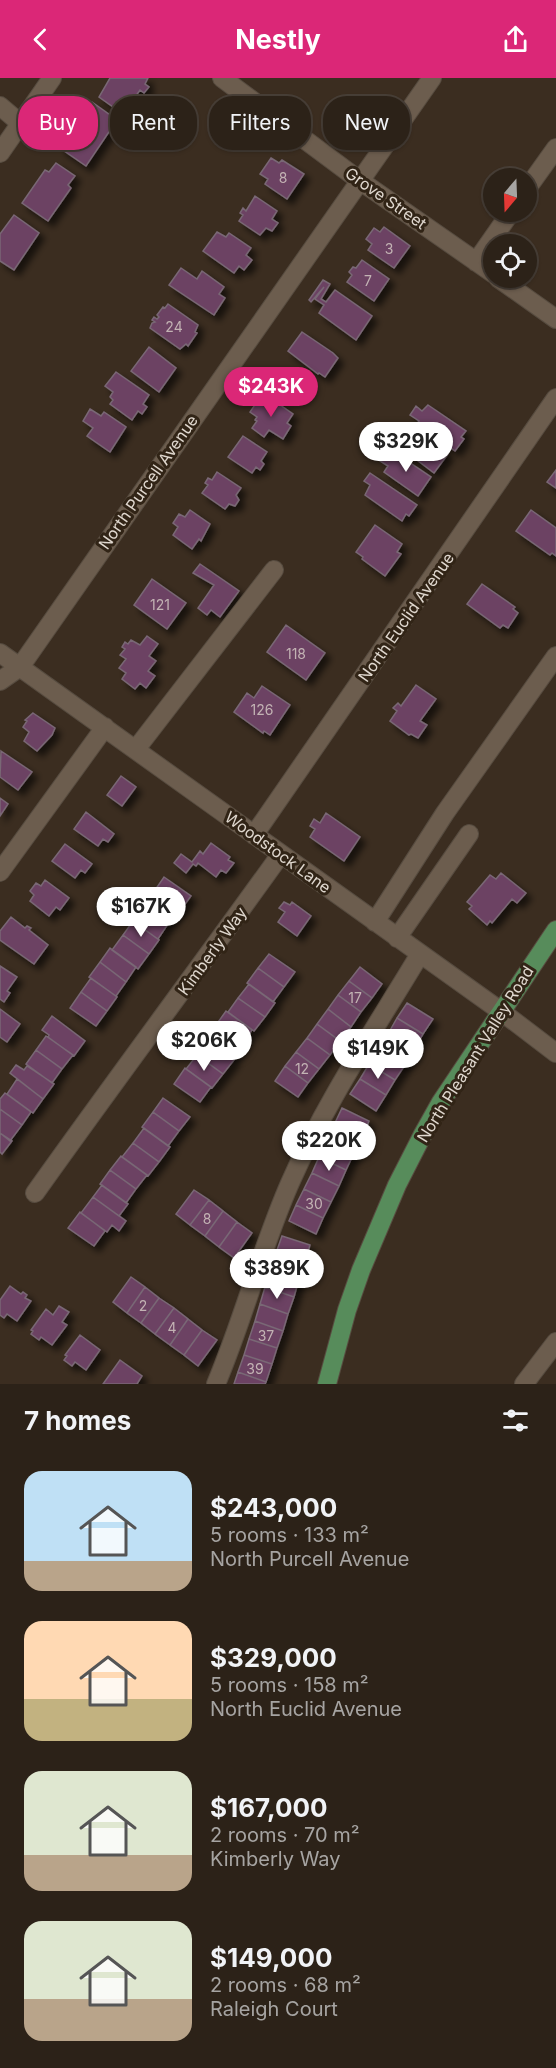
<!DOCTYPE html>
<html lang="en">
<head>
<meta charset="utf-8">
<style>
	body { margin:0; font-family:Inter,sans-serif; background:#382f25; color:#f1f3f6; height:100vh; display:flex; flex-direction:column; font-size:22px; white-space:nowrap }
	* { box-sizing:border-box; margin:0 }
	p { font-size:20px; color:#a6a4a2 }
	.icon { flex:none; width:33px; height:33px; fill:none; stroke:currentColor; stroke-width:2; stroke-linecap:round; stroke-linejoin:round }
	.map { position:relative; height:1306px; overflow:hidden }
	.panel { display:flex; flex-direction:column; background:#2c2218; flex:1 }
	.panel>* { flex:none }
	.top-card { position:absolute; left:18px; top:18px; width:520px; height:54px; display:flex; gap:12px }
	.needle { width:39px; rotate:199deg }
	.tools { position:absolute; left:483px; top:90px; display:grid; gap:12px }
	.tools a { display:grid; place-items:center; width:54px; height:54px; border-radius:50%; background:#2c2218; box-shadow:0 2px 4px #0004,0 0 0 2px #483f37; font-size:30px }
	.price { position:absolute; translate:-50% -51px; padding:0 14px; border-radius:21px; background:#fff; color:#222; font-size:20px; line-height:39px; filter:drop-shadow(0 2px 3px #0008) }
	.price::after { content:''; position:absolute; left:50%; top:36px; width:18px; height:14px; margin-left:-9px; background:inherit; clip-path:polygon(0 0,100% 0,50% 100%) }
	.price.current { background:#db2777; color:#fff }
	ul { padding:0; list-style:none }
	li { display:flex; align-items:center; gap:18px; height:150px; padding:0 24px }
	li span { display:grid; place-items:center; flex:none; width:168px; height:120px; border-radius:18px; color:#555 }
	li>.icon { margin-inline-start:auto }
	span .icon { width:72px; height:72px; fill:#fffc; stroke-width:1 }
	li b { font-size:26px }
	h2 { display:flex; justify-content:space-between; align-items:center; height:72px; padding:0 24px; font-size:26px }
	.chip { padding:0 21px; border-radius:24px; background:#2c2218; box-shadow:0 2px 4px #0004,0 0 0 2px #483f37; font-size:21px; line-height:54px }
	.chip.current { background:#db2777; color:#fff }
	header { display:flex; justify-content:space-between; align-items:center; height:78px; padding:0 24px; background:#db2777; color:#fff; font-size:27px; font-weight:700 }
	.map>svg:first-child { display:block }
	.building { fill:#6c4364; stroke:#796775; stroke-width:1.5; filter:url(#shadow) }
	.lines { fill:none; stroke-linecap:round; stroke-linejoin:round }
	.minor-casing { stroke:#574c40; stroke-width:20 }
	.major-casing { stroke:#574c40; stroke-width:20 }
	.minor { stroke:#6c5d4e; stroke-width:18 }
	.major { stroke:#578c5b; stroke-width:18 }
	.labels { text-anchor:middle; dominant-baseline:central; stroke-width:6; stroke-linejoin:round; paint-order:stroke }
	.number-label { font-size:14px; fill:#c3b3b4 }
	.street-label { font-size:16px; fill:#e0d8cf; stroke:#312416 }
</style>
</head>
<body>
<header><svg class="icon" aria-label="back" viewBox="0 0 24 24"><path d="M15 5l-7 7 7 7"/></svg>Nestly<svg class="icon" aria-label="share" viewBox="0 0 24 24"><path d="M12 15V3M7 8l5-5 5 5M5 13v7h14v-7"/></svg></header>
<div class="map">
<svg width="556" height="1306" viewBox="0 0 556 1306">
	<defs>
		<filter id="shadow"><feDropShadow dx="5.5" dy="5.5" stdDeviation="3" flood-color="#0009"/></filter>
	</defs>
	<rect width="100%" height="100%" fill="#3b2d20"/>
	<!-- building -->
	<path class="building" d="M110 0H148L145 6 149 9 144 15 140 12 123 36 99 19Z
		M92 24 117 42 86 88 60 70Z
		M271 80 279 85 282 82 304 96 287 121 265 106 268 101 260 96Z
		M56 85 75 98 68 107 71 110 48 143 22 125 45 92 49 94Z
		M255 118 277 133 272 141 278 145 272 153 266 150 260 157 239 143 243 137 240 135 243 130 246 133Z
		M14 137 39 155 14 192 0 183V156Z
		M384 149 410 168 394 190 368 172 372 166 366 161 374 150 380 154Z
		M217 154 226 159 229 155 251 170 246 177 252 182 244 192 239 188 234 195 203 173Z
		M362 182 389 201 374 223 347 204 352 197 349 194 353 189 356 190Z
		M181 190 197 201 202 193 224 209 219 216 225 220 214 237 169 207Z
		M323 202 330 206 321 221 326 224 335 212 372 238 356 262 319 235 324 227 315 221 324 209 311 224 309 222Z
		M168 226 198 247 195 254 197 255 188 268 186 266 180 271 150 250 152 245 155 244 152 242 154 239 157 241 159 239 157 237 163 229 165 230Z
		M302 254 333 275 338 280 325 299 319 295 318 296 288 273Z
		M149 269 176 290 159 314 131 293Z
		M116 294 149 317 143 326 147 329 142 336 138 333 132 342 110 326 113 322 110 319 113 314 105 308Z
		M261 318 268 322 270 320 293 336 287 345 291 348 283 361 269 352 264 359 252 350 257 343 255 342 257 339 250 334Z
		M428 327 466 353 461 359 464 361 455 373 417 346 419 343 410 337 416 328 422 333Z
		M90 331 101 338 104 334 126 349 110 374 87 358 93 350 83 343Z
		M413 351 448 376 434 395 400 369 402 366 394 360 400 352 409 357Z
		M243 358 267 374 261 383 264 386 260 392 256 389 252 395 228 379Z
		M386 374 394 380 397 376 431 399 418 418 384 394 388 388 380 383Z
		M556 392V410L547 404Z
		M217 394 241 410 236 417 239 422 235 428 229 426 225 431 202 415 208 407 205 405 208 400 212 402Z
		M370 395 417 427 409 438 406 436 402 443 365 417 370 407 364 403Z
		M190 432 210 446 201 463 199 461 192 471 173 457 178 449 173 445 179 436 185 439Z
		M531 432 556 450V478L552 475 550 477 516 453Z
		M375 447 402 466 397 474 401 476 385 498 362 481 363 479 356 474Z
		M200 486 239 513 220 539 211 532 207 537 198 530 214 507 193 495Z
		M152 501 186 525 167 551 134 527Z
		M482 506 515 529 513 531 518 535 508 550 503 547 500 550 467 526Z
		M286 547 325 575 306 602 267 574Z
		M147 558 158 566 149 578 156 583 148 593 155 598 146 610 140 605 135 611 122 601 126 595 119 590 126 581 120 577 125 571 122 569 125 564 128 566 131 562 140 567Z
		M416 607 436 621 420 643 427 647 418 660 411 656 409 657 390 643 397 633 393 630 398 625 401 628Z
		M262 608 290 627 270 657 264 653 263 655 234 634 247 615 254 620Z
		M33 635 55 650 52 657 37 673 24 663 29 654 23 649 27 643 25 642Z
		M1 673 32 694 18 712 0 699Z
		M121 698 136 709 122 728 107 717Z
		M0 720 8 726 0 738Z
		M86 734 114 756 108 764 103 761 98 768 74 751Z
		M326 735 360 759 344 783 310 759 315 751 310 748 314 741 320 745Z
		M211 765 230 779 228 782 234 785 226 795 221 792 216 799 198 785 196 788 193 786 186 795 174 785 181 776 192 784 200 773 203 776Z
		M65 766 92 786 85 795 81 792 75 800 52 783Z
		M501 795 526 815 517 825 512 821 492 845 490 843 487 847 469 831 472 828 467 824 490 797 496 801Z
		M164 799 191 818 180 833 153 815Z
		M45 802 69 820 60 832 56 829 49 838 30 823 34 817 30 813 36 805 41 808Z
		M152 814 178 832 168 846 142 828Z
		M132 821 168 846 158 861 131 842 137 835 135 833 131 839 124 833Z
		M284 824 290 827 292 824 311 838 297 858 278 844 285 834 279 830Z
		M11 839 25 850 27 848 31 850 29 852 48 867 34 886 0 862V853Z
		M133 843 159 862 149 876 123 857Z
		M123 857 149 876 138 891 112 872Z
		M110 870 136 889 126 904 100 884Z
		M269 876 295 894 284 909 258 890Z
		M100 884 126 904 116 918 89 899Z
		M0 888 17 899 7 913 10 915 4 924 0 921Z
		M360 889 382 906 372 920 349 903Z
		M258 890 284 909 273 924 247 905Z
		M91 900 117 919 107 933 81 914Z
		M349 903 372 920 361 934 338 917Z
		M249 906 275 925 265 939 238 920Z
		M81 914 107 933 96 948 70 930Z
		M338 917 361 934 351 949 328 931Z
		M238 920 265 939 254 953 228 934Z
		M407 925 433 941 423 956 397 940Z
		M0 931 20 946 7 964 0 959Z
		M328 931 351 949 340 963 317 946Z
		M226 933 252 952 242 966 216 947Z
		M52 938 85 963 74 978 48 959 49 957 42 952Z
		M397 940 423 956 414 972 388 956Z
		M317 946 340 963 330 977 307 960Z
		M216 947 242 966 232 980 205 961Z
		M388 956 414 972 405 987 378 971Z
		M46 958 73 977 62 991 36 972Z
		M307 960 330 977 319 991 296 974Z
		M207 963 234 982 223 996 197 977Z
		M378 971 405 987 395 1002 369 986Z
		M36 972 62 991 52 1005 26 986Z
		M296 974 319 991 308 1005 285 988Z
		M197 977 223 996 212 1010 186 991Z
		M369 986 395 1002 386 1017 360 1001Z
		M16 987 24 992 27 988 54 1006 43 1021 10 995Z
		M285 988 308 1005 298 1019 275 1003Z
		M185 990 211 1009 200 1024 174 1006Z
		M17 1001 43 1021 33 1035 7 1016Z
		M360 1001 386 1017 376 1033 350 1016Z
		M5 1015 31 1034 22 1047 0 1031V1021Z
		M163 1020 190 1039 179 1053 153 1034Z
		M342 1030 369 1043 362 1059 334 1047Z
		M0 1031 22 1047 10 1063 0 1055Z
		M153 1034 179 1053 168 1068 142 1049Z
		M334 1047 362 1059 354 1075 327 1063Z
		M144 1050 170 1069 159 1084 133 1065Z
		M0 1055 12 1063 2 1076 0 1074Z
		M327 1063 354 1075 346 1092 319 1079Z
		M133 1065 159 1084 148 1098 122 1079Z
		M121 1078 147 1097 136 1111 110 1092Z
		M319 1079 346 1092 339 1108 312 1095Z
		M110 1092 136 1111 126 1125 100 1106Z
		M312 1095 339 1108 331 1124 304 1111Z
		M102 1107 128 1126 119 1138 93 1119Z
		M304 1111 331 1124 323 1140 296 1127Z
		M194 1112 209 1122 190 1147 176 1136Z
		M93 1119 126 1143 119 1153 112 1147 107 1154 81 1135Z
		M209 1122 223 1133 205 1158 190 1147Z
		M296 1127 323 1140 316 1156 289 1143Z
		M223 1133 237 1144 219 1169 205 1158Z
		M80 1134 105 1153 94 1168 68 1150Z
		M237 1144 252 1155 234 1180 219 1169Z
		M282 1158 310 1167 305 1185 276 1175Z
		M276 1175 305 1185 299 1201 271 1192Z
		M271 1192 299 1201 294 1219 265 1209Z
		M131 1199 145 1209 127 1235 113 1224Z
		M10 1208 21 1216 23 1214 27 1217 25 1220 31 1223 17 1243 7 1236 4 1240 0 1237V1222Z
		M145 1209 159 1220 141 1245 127 1235Z
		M265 1209 294 1219 288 1236 260 1226Z
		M159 1220 174 1230 155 1256 141 1245Z
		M260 1226 288 1236 283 1253 255 1243Z
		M59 1228 69 1234 62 1244 67 1247 52 1267 41 1259 39 1262 31 1256 33 1253 31 1252 46 1231 53 1237Z
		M174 1230 188 1241 170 1267 155 1256Z
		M188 1241 202 1252 184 1277 170 1267Z
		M255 1243 283 1253 277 1270 249 1261Z
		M202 1252 217 1262 198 1288 184 1277Z
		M80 1257 100 1272 86 1292 75 1284 72 1288 64 1282 67 1278 65 1277Z
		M249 1261 277 1270 272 1286 244 1277Z
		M244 1277 272 1286 266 1304 238 1294Z
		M120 1282 142 1298 137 1306H103Z
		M238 1294 266 1304 265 1306H234Z"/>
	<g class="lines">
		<defs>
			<path id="minor" d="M222 0 359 102 494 196
				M0 28 20 45
				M0 75 52 0
				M526 112 556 70
				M476 184 511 134
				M498 200 556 241
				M0 575 502 934 556 975
				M0 603 20 589 432 0
				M136 671 274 492
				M254 757 556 320
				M0 794 105 649
				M375 844 445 735 556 578
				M397 860 469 756
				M35 1115C116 1001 200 889 281 776
				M216 1306C244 1240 261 1171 290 1105 325 1025 375 951 420 876
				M524 1306 556 1264"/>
			<path id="major" d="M327 1306 347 1232 361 1192 397 1107 422 1058 441 1024 556 852"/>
		</defs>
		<!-- minor casing -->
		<use href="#minor" class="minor-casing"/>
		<!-- major casing -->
		<use href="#major" class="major-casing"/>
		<!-- minor -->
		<use href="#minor" class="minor"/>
		<!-- major -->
		<use href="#major" class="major"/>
	</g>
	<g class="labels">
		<!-- number labels -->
		<g class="number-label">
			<text x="283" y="99">8</text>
			<text x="389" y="170">3</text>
			<text x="368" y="202">7</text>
			<text x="174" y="248">24</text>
			<text x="160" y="526">121</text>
			<text x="296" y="575">118</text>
			<text x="262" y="631">126</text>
			<text x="355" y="919">17</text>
			<text x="302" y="990">12</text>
			<text x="314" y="1125">30</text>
			<text x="207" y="1140">8</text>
			<text x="143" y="1227">2</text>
			<text x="172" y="1249">4</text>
			<text x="266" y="1257">37</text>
			<text x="255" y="1290">39</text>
		</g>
		<!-- street labels -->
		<g class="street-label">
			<text transform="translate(386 120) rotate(35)">Grove Street</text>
			<text transform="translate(148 404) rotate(-55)">North Purcell Avenue</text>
			<text transform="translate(406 539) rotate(-55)">North Euclid Avenue</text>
			<text transform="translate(278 774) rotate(36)">Woodstock Lane</text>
			<text transform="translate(212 873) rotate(-54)">Kimberly Way</text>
			<text transform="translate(475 976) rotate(-58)">North Pleasant Valley Road</text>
		</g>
	</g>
</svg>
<div class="tools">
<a><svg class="needle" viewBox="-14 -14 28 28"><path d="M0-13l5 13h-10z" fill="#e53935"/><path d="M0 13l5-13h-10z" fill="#a6a4a2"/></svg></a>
<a><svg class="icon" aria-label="locate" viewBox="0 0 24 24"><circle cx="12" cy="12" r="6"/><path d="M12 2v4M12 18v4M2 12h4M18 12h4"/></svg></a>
</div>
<b class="price current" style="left:271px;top:340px">$243K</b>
<b class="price" style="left:406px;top:395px">$329K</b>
<b class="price" style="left:141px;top:860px">$167K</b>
<b class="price" style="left:204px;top:994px">$206K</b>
<b class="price" style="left:378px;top:1002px">$149K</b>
<b class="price" style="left:329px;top:1094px">$220K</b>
<b class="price" style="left:277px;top:1222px">$389K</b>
<div class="top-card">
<a class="chip current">Buy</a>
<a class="chip">Rent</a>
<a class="chip">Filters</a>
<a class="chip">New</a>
</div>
</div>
<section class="panel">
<h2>7 homes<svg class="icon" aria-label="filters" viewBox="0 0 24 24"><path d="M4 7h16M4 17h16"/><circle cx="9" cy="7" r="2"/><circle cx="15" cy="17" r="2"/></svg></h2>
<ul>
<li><span style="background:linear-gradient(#bfe0f5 75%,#b9a48a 0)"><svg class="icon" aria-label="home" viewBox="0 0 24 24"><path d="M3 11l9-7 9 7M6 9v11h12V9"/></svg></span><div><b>$243,000</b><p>5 rooms · 133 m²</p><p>North Purcell Avenue</p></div></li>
<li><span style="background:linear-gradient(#ffd9b3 65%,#c2b280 0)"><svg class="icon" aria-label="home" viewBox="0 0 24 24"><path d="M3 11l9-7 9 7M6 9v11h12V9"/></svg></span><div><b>$329,000</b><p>5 rooms · 158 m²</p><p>North Euclid Avenue</p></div></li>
<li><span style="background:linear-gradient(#dfe7d0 70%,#b9a48a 0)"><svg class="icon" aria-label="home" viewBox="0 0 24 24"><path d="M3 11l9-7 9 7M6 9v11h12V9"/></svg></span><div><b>$167,000</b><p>2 rooms · 70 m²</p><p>Kimberly Way</p></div></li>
<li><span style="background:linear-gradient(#dfe7d0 65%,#b9a48a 0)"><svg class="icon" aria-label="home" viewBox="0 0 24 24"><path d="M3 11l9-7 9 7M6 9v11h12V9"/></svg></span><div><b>$149,000</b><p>2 rooms · 68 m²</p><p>Raleigh Court</p></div></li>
</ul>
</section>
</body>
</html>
